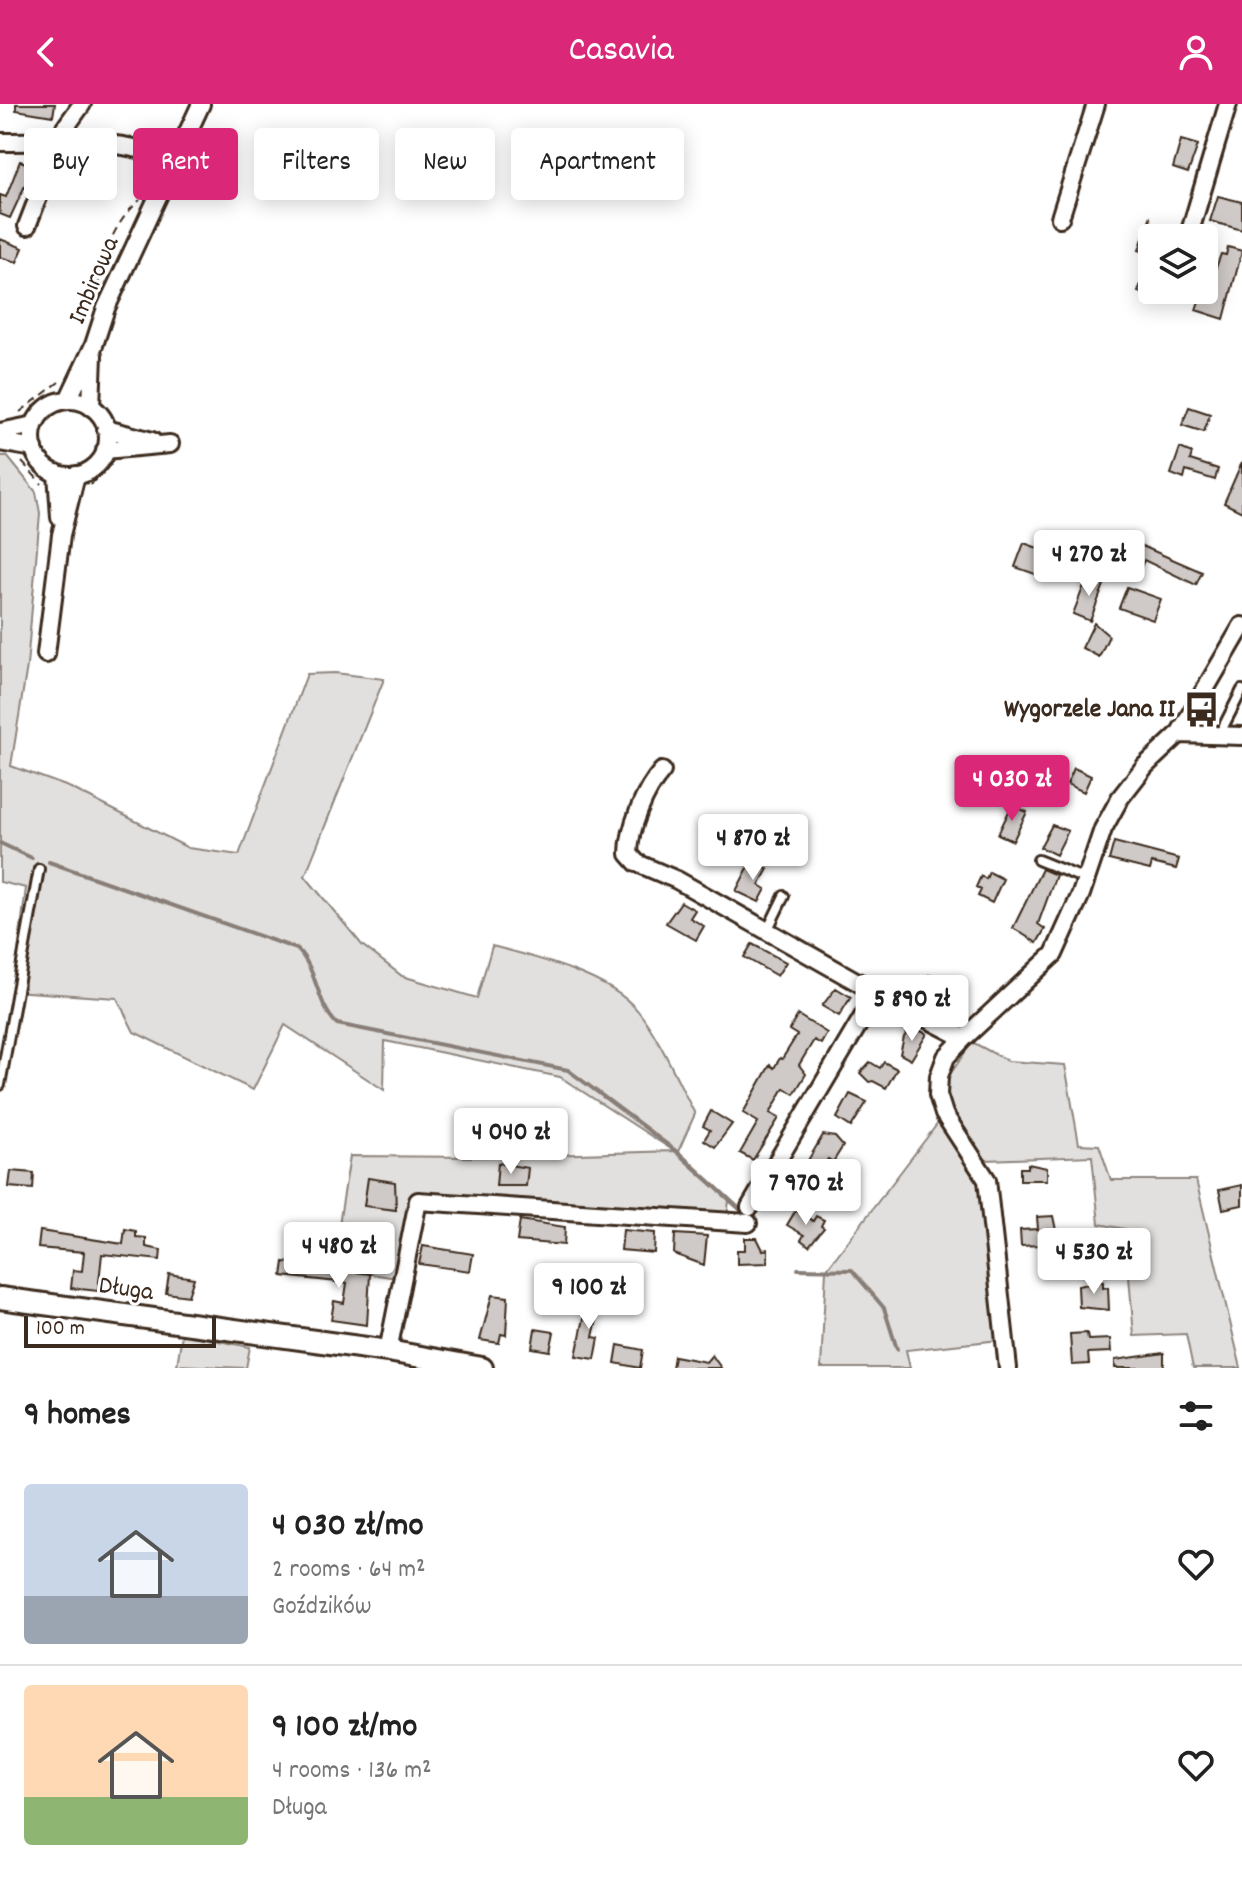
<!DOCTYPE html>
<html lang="en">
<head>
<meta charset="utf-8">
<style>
	body { margin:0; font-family:Dekko,sans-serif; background:#f2f2f2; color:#222; height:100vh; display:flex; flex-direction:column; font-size:30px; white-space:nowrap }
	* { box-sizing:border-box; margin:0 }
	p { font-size:26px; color:#767676 }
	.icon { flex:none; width:44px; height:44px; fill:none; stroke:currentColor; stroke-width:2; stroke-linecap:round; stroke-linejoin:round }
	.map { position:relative; height:1264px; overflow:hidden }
	.side { display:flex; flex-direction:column; background:#fff; flex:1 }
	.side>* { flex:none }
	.top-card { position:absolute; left:24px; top:24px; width:800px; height:72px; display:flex; gap:16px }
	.fabs { position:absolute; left:1138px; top:120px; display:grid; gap:16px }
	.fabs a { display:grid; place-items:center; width:80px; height:80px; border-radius:8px; background:#fff; box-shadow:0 4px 20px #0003; font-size:40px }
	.scale { position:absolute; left:24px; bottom:20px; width:192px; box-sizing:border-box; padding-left:8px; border:4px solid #3b2a1e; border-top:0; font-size:22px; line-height:28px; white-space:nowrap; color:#3b2a1e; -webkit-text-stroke:6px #fff; paint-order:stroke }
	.price { position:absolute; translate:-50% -68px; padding:0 18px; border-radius:8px; background:#fff; color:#222; font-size:26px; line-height:52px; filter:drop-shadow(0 2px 4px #0008) }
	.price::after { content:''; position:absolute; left:50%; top:48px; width:24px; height:18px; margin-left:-12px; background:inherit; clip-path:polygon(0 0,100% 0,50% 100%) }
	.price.on { background:#db2777; color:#fff }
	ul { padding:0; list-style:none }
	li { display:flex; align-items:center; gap:24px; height:200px; padding:0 24px }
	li+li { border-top:2px solid #e0e0e0 }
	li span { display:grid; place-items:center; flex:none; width:224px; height:160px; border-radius:8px; color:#555 }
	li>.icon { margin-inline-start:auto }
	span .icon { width:96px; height:96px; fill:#fffc; stroke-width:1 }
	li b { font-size:34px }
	h2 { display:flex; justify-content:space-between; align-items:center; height:96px; padding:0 24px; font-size:34px }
	.pill { padding:0 28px; border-radius:8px; background:#fff; box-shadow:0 4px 20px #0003; font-size:28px; line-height:72px }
	.pill.on { background:#db2777; color:#fff }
	header { display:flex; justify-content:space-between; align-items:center; height:104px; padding:0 24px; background:#db2777; color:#fff; font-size:36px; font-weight:600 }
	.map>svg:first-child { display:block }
	.green { fill:#e2e0de; stroke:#8e857e; stroke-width:2 }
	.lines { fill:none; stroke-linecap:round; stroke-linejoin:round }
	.stream { stroke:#887e77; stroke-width:4 }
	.building { fill:#cfcac7; stroke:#3b2a1e; stroke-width:2 }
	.service-casing { stroke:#3b2a1e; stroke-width:14 }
	.minor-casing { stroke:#3b2a1e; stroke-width:22 }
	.tertiary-casing { stroke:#3b2a1e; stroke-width:26 }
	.path { stroke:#3b2a1e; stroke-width:2; stroke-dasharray:8 6; stroke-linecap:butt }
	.service { stroke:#fff; stroke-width:8 }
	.minor { stroke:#fff; stroke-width:16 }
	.tertiary { stroke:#fff; stroke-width:20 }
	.labels { text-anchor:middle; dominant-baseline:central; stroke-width:6; stroke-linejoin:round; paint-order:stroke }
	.street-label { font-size:26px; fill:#3b2a1e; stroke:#fff }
	.poi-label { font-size:26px; font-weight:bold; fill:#3b2a1e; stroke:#fff; text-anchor:end }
</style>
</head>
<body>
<header><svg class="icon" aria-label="back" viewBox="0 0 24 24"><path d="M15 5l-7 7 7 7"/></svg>Casavia<svg class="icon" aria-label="person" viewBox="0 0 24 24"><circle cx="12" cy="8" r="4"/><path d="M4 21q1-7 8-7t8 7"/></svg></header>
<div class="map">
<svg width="1242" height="1264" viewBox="0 0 1242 1264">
	<rect width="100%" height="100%" fill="#fff"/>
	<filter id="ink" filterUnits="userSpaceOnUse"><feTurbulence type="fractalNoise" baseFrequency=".0125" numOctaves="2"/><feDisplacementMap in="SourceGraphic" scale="16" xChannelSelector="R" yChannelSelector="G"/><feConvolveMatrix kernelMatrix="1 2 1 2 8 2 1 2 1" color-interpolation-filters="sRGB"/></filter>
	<g filter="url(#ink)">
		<!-- green -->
		<path class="green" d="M0 352H7L36 388 40 409 27 562 11 662 71 684 188 744 239 751 307 570 335 569 384 575 305 772 362 841 402 872 477 894 492 842C534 853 610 872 638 907 660 934 678 978 695 1010L677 1050 749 1114 729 1097 727 1112 414 1090 397 1174 332 1164 350 1052 480 1053 674 1047 560 973 385 937 384 986 285 921 253 986 134 928 117 894 13 887 26 784 0 778Z
			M972 938 1008 957 1065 961 1079 1040 1099 1041 1111 1076H1196L1241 1264H1193L1186 1230 1134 1232 1125 1125 1099 1120 1092 1052 985 1056 947 996V975Z
			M938 1019 970 1058 981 1082 999 1236 906 1246 910 1264H821L826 1166Z
			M182 1230 250 1243 246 1264 177 1261Z"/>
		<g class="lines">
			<!-- stream -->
			<path class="stream" d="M0 739 32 754
				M49 758 297 845C318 866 316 900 337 920L568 966 680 1050 744 1109
				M798 1165 852 1166 884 1204 897 1245"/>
		</g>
		<!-- building -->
		<path class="building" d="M16 0H55L53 12 16 6Z
			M1181 36 1198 41 1188 69 1173 64Z
			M20 57 34 62 10 114 0 110V91L6 93Z
			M92 58 110 65 101 88 84 81Z
			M1218 92 1242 98V126L1210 117Z
			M1150 114 1152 124H1158L1164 134H1152V150L1139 146Z
			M0 135 23 144 17 158 0 153Z
			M1228 143 1242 147 1224 215 1196 206 1204 182 1209 183 1221 150 1226 151Z
			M1150 151H1152V193L1138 188Z
			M1189 303 1210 310 1204 328 1182 321Z
			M1180 344 1192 349 1190 356 1218 365 1215 376 1186 367 1184 375 1171 370Z
			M1242 358V408L1224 399Z
			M1126 435 1202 468 1196 481 1144 456 1141 463 1137 460 1132 471 1114 462Z
			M1024 439 1063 453 1055 477 1015 463Z
			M1088 471 1105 478 1090 517 1073 510Z
			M1127 483 1161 495 1153 516 1119 504Z
			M1094 519 1109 532 1099 553 1082 544Z
			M1074 664 1091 672 1084 688 1067 680Z
			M1012 701 1027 708 1013 737 998 730Z
			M1052 721 1068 727 1056 751 1040 743Z
			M1114 738 1179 755 1176 765 1152 759 1150 766 1109 756Z
			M752 756 768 765 759 781 766 785 759 798 736 787Z
			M1042 765 1056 771 1038 820 1045 825 1037 839 1013 824Z
			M989 768 1003 775 992 799 978 792 981 786 976 783 981 772 986 775Z
			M681 798 695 806 690 814 704 822 696 836 666 819Z
			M752 840 786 858 777 872 744 853Z
			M929 871 951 880 943 900 921 890Z
			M836 884 851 893 839 912 822 902Z
			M798 911 827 929 821 940 814 936 799 961 806 970 794 990 784 984 770 1009 779 1014 753 1056 740 1049 758 1018 743 1009 770 961 774 964 780 954 782 955 797 931 789 926Z
			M912 923 927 930 911 956 900 950 904 933Z
			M870 958 880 964 884 958 897 965 886 984 873 977 869 978 860 969Z
			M850 990 867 998 851 1023 837 1014Z
			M711 1007 732 1020 715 1043 704 1036 710 1026 703 1022Z
			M823 1031 835 1033 843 1042 833 1058 828 1055 806 1093 791 1085Z
			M498 1059 528 1064 526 1082H496Z
			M1028 1060 1047 1064V1076H1020V1064H1028Z
			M11 1067 34 1069 33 1085 9 1083Z
			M368 1074 395 1078 396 1106 364 1102Z
			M1242 1081V1101L1223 1105 1219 1086Z
			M796 1106 813 1117 816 1112 824 1116 821 1122 824 1124 809 1142 801 1136 804 1131 787 1121Z
			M1053 1112 1058 1136 1085 1135 1084 1126H1102L1103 1146 1041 1152V1141L1021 1142 1020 1126 1038 1125 1037 1113Z
			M520 1116 565 1123 564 1141 517 1137Z
			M125 1125 136 1127V1133L146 1134V1143L161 1146 160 1156 102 1150 98 1187 71 1184 73 1166 82 1167 84 1148 38 1144 40 1127 123 1140Z
			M623 1126 655 1129 654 1149 621 1146Z
			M675 1130 707 1132 704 1161 674 1150Z
			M745 1134H757L763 1146 768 1145V1159L737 1160V1146H745Z
			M423 1142 473 1150 470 1167 419 1160Z
			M284 1158 370 1170 367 1221 331 1216 334 1197 344 1199 347 1179 282 1172Z
			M169 1170 194 1174 188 1192 166 1189Z
			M1103 1177V1184L1108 1183 1109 1206 1079 1203 1078 1182Z
			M492 1191 508 1193 506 1231 501 1230 499 1239 480 1236Z
			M588 1195 601 1198 593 1233 599 1234 595 1255 576 1252Z
			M535 1225 554 1228 550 1247 532 1244Z
			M1087 1229 1088 1236 1110 1235 1111 1248 1088 1249 1089 1260 1072 1261 1070 1230Z
			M618 1241 643 1246 640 1264 615 1259Z
			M1164 1249V1264H1115V1256Z
			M712 1251 721 1264H672L674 1252 706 1258Z"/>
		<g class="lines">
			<defs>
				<path id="service" d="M1219 631 1242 586
					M1038 756 1085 775
					M767 827 784 792
					M0 981 39 765"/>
				<path id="minor" d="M0 38C60 38 121 33 177 57
					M1060 114 1096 0
					M27 122 52 57 55 38 82 0
					M1188 134 1228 0
					M68 296 94 241 106 204 201 0
					M32 334a38 38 0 1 1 76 0a38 38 0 1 1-76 0Z
					M91 303 93 251
					M106 325 152 337
					M0 328 34 321
					M0 338 34 344
					M105 346 170 340
					M57 369 60 413
					M46 550 61 431 76 371
					M1179 630 1242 632
					M662 667C645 686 629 724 629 750L637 759 677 776 877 889
					M750 1103 877 889 964 934
					M388 1247 418 1097 748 1119
					M1008 1264 987 1076 944 1010 938 991 939 972 946 953 964 934 1054 850 1081 790 1103 725 1120 694 1145 662 1179 630 1242 522"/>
				<path id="tertiary" d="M0 1194 388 1247 482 1264"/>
			</defs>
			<!-- service casing -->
			<use href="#service" class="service-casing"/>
			<!-- minor casing -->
			<use href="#minor" class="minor-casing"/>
			<!-- tertiary casing -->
			<use href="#tertiary" class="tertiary-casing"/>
			<!-- path -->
			<path class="path" d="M98 185C100 154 115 117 140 96
				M20 308 59 278
				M22 358 42 380
				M90 381 111 361"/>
			<!-- service -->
			<use href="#service" class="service"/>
			<!-- minor -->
			<use href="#minor" class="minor"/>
			<!-- tertiary -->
			<use href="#tertiary" class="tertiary"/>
		</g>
	</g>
	<!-- icons -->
	<defs>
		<symbol id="bus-bare" viewBox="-9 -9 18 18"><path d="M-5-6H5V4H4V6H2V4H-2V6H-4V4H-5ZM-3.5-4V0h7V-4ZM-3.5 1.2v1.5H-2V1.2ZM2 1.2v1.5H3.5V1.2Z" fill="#3b2a1e" stroke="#fff" stroke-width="2.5" paint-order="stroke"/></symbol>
	</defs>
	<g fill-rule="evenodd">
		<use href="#bus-bare" x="1176" y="580" width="51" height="51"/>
	</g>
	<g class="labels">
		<!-- street labels -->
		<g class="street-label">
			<text transform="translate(95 177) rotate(-67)">Imbirowa</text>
			<text transform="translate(126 1186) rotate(8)">Długa</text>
		</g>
		<!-- poi labels -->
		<g class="poi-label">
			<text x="1175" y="606">Wygorzele Jana II</text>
		</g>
	</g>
</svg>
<div class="fabs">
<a><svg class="icon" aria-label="layers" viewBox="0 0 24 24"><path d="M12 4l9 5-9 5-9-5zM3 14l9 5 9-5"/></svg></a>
</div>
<div class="scale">100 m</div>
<b class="price" style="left:1089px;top:494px">4 270 zł</b>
<b class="price on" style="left:1012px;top:719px">4 030 zł</b>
<b class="price" style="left:753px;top:778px">4 870 zł</b>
<b class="price" style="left:912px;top:939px">5 890 zł</b>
<b class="price" style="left:511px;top:1072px">4 040 zł</b>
<b class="price" style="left:806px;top:1123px">7 970 zł</b>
<b class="price" style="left:339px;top:1186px">4 480 zł</b>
<b class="price" style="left:1094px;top:1192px">4 530 zł</b>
<b class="price" style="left:589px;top:1227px">9 100 zł</b>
<div class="top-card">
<a class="pill">Buy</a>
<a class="pill on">Rent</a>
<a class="pill">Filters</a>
<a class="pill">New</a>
<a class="pill">Apartment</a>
</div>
</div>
<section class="side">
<h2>9 homes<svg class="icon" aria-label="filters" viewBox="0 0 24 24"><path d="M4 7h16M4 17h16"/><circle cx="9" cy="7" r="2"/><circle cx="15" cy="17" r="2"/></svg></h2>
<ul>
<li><span style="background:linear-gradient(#c9d6e8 70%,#9aa5b1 0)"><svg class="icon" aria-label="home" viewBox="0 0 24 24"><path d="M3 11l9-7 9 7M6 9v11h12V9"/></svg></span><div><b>4 030 zł/mo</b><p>2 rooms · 64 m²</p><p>Goździków</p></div><svg class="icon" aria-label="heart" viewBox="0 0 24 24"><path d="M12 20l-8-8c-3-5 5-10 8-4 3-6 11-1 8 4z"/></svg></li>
<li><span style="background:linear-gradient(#ffd9b3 70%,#8fb573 0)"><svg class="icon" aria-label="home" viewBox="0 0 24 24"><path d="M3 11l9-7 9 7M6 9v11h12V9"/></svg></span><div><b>9 100 zł/mo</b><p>4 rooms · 136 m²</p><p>Długa</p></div><svg class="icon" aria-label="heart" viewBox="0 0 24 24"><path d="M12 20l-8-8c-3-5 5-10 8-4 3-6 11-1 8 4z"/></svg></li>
</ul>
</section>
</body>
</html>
